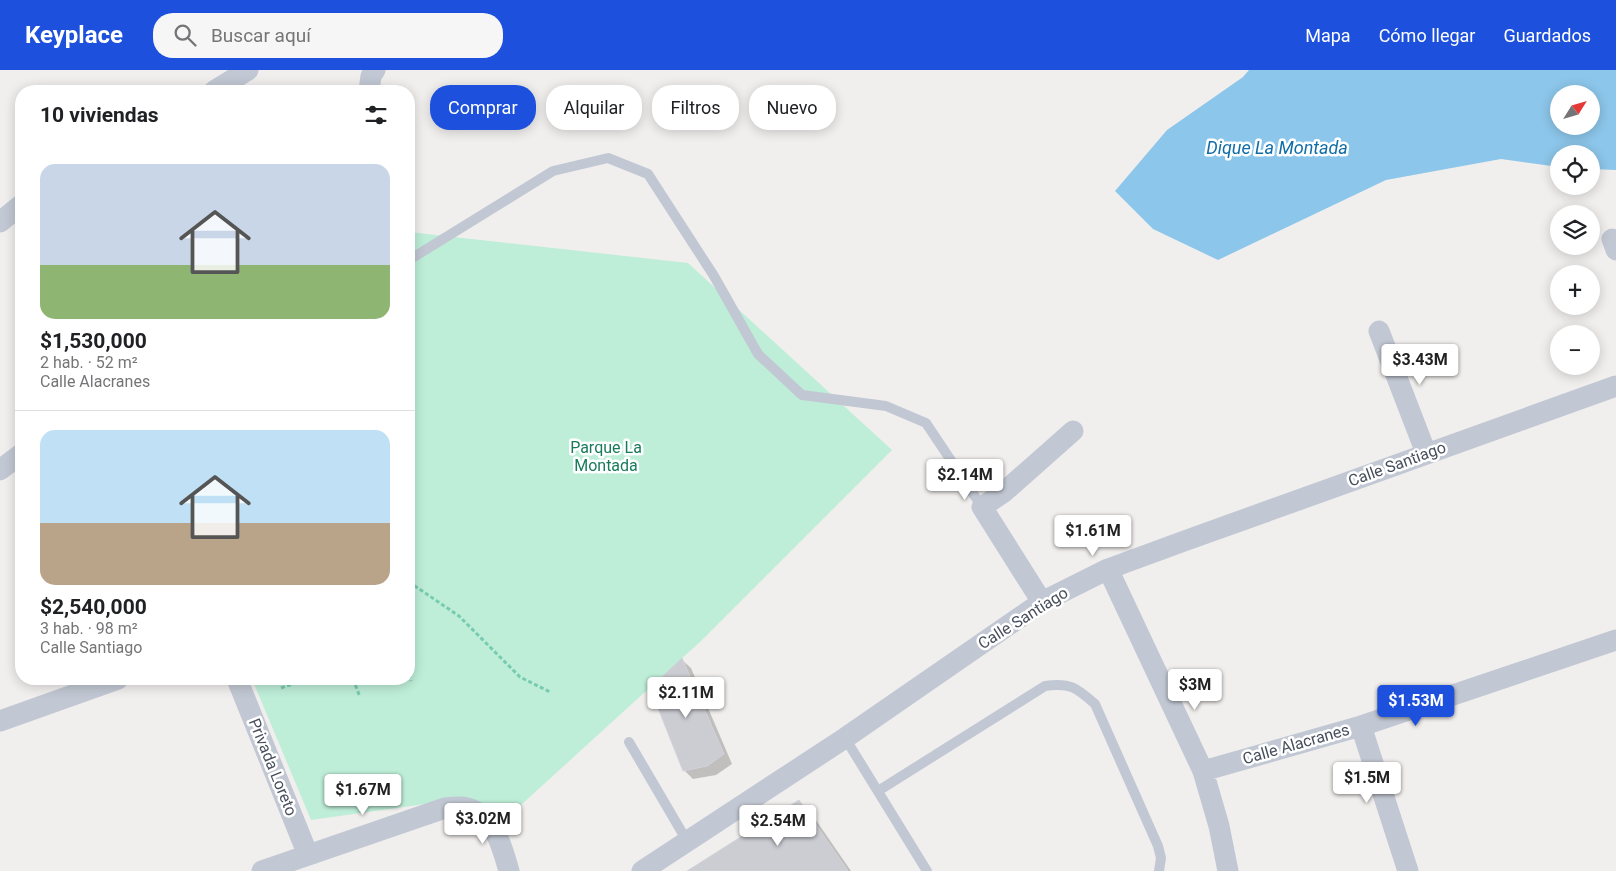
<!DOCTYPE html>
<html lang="es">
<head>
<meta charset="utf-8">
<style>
	body { margin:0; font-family:Roboto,sans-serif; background:#f6f6f6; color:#202124; height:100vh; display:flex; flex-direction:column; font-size:19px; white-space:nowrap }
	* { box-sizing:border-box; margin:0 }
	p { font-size:16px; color:#757577 }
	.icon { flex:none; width:28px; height:28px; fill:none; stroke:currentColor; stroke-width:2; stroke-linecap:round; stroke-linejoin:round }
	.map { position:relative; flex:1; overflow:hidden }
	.side { position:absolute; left:15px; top:15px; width:400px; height:600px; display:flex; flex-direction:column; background:#fff; border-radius:20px; box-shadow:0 2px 12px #0003 }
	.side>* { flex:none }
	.guide { position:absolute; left:430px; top:15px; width:475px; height:45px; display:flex; gap:10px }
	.needle { width:32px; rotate:53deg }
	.fabs { position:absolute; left:1550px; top:15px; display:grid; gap:10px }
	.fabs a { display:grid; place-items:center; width:50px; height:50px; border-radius:50%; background:#fff; box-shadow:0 2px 12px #0003; font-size:25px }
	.price { position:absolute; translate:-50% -42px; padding:0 11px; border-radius:5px; background:#fff; color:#222; font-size:16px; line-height:32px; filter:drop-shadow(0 1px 2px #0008) }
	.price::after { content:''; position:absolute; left:50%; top:30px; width:15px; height:11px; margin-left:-8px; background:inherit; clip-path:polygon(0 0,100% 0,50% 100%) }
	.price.current { background:#1d50dc; color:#fff }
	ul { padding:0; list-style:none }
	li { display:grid; align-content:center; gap:10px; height:265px; padding:0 25px }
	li+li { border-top:1px solid #e0e0e0 }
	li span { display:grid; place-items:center; height:155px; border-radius:15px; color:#555 }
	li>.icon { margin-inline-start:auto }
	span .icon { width:90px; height:90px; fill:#fffc; stroke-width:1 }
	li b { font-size:21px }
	h2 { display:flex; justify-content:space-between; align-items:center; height:60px; padding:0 25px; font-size:21px }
	.chip { padding:0 18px; border-radius:20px; background:#fff; box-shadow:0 2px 12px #0003; font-size:18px; line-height:45px }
	.chip.current { background:#1d50dc; color:#fff }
	header { display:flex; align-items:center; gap:30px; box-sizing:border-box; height:70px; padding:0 25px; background:#1d50dc; color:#fff }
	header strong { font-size:24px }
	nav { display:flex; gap:28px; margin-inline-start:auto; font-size:18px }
	.search { width:350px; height:45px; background:#f6f6f6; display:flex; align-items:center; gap:12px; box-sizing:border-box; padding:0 18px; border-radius:20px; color:#757577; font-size:19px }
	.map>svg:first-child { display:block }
	.green { fill:#beeed8 }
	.water { fill:#8cc6ea; fill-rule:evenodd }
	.shadow { fill:#0003 }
	.building { fill:#cbcdd3; stroke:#d3d3da }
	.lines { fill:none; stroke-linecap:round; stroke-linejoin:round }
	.path { stroke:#77cbb0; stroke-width:3; stroke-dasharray:4 2.5; stroke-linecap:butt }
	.lane { stroke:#c2c8d3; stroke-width:10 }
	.street { stroke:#c2c8d3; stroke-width:21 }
	.labels { text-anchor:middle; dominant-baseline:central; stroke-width:5; stroke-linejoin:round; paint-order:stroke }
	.park-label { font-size:16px; fill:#197b5b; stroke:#fff }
	.street-label { font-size:16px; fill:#474e5b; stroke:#fff }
	.water-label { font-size:18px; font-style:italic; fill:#106da6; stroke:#fff }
</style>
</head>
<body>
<header>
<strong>Keyplace</strong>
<div class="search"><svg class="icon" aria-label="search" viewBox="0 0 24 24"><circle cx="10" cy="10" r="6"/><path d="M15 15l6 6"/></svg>Buscar aquí</div>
<nav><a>Mapa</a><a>Cómo llegar</a><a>Guardados</a></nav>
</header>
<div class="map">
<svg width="1616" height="801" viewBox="0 0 1616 801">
	<rect width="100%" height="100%" fill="#f1efee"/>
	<!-- green -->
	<path class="green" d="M409 162 688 193 892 380 701 571 510 745 468 728 311 750 252 609H409Z"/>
	<!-- water -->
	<path class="water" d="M1249 0H1616V100L1591 99V84H1559V97L1501 89 1386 110 1218 190 1153 159 1115 121 1167 60 1243 7ZM1559 24H1591V56H1559Z"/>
	<!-- shadow -->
	<path class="shadow" d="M682 590 691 598 732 694 716 705 693 709 684 700Z
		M799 732 811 743 851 801H689Z"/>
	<!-- building -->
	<path class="building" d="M682 588 724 684 707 696 683 701 650 618Z
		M799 730 848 801H687Z"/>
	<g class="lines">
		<!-- path -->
		<path class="path" d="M409 512 459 546 520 607 550 622
			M409 604 411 611
			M353 609 360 627
			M281 618 307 609"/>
		<!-- lane -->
		<path class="lane" d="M409 190 553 101 608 88 648 104 714 206 758 284 802 325 886 336 926 353 982 437
			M845 668 927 801
			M629 672 687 771
			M878 721 1045 616C1070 612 1077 618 1095 634L1158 776 1161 788 1159 801"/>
		<!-- street -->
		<path class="street" d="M214 21 248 0
			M369 21 371 6 375 0
			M0 152 21 135
			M1612 169 1616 180
			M1379 261 1426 383
			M0 400 21 384
			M1108 499 1203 701 1219 756 1228 801
			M1042 532 982 437 1004 422 1073 361
			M237 609 308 785
			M0 651 118 609
			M1361 656 1408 801
			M1203 701 1361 656 1616 570
			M262 801 445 738C453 737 461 736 468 738 495 746 502 777 509 801
			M642 801 845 668 1042 532 1108 499 1187 470 1616 316"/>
	</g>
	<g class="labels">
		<!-- park labels -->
		<g class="park-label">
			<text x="606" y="377">Parque La<tspan x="606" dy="18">Montada</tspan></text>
		</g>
		<!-- street labels -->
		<g class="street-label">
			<text transform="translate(1397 394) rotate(-20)">Calle Santiago</text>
			<text transform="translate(1023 548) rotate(-32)">Calle Santiago</text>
			<text transform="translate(1296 674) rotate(-16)">Calle Alacranes</text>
			<text transform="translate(273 697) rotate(68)">Privada Loreto</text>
		</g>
		<!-- water labels -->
		<g class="water-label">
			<text x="1277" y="77">Dique La Montada</text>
		</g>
	</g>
</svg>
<div class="fabs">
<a><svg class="needle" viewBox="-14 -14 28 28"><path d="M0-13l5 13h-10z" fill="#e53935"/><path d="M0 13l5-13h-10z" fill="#757577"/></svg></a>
<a><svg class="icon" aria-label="locate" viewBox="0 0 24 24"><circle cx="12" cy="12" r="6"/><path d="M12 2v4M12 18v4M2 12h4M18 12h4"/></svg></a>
<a><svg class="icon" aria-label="layers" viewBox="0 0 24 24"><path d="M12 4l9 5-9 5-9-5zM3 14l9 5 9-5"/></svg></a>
<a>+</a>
<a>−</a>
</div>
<b class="price" style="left:1420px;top:316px">$3.43M</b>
<b class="price" style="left:965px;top:431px">$2.14M</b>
<b class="price" style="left:1093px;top:487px">$1.61M</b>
<b class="price" style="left:1195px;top:641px">$3M</b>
<b class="price" style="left:686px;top:649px">$2.11M</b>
<b class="price current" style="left:1416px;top:657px">$1.53M</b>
<b class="price" style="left:1367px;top:734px">$1.5M</b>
<b class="price" style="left:363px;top:746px">$1.67M</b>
<b class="price" style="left:483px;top:775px">$3.02M</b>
<b class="price" style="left:778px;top:777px">$2.54M</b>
<div class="guide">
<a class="chip current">Comprar</a>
<a class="chip">Alquilar</a>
<a class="chip">Filtros</a>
<a class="chip">Nuevo</a>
</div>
<section class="side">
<h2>10 viviendas<svg class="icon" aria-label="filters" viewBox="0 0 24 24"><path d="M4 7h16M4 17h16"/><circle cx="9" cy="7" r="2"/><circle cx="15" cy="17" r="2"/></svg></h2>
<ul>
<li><span style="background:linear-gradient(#c9d6e8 65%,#8fb573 0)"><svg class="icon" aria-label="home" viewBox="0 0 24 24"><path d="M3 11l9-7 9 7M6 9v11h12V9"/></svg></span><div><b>$1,530,000</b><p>2 hab. · 52 m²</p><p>Calle Alacranes</p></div></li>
<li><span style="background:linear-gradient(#bfe0f5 60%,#b9a48a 0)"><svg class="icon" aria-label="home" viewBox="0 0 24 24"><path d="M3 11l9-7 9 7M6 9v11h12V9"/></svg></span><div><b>$2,540,000</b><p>3 hab. · 98 m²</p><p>Calle Santiago</p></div></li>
</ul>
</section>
</div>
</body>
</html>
